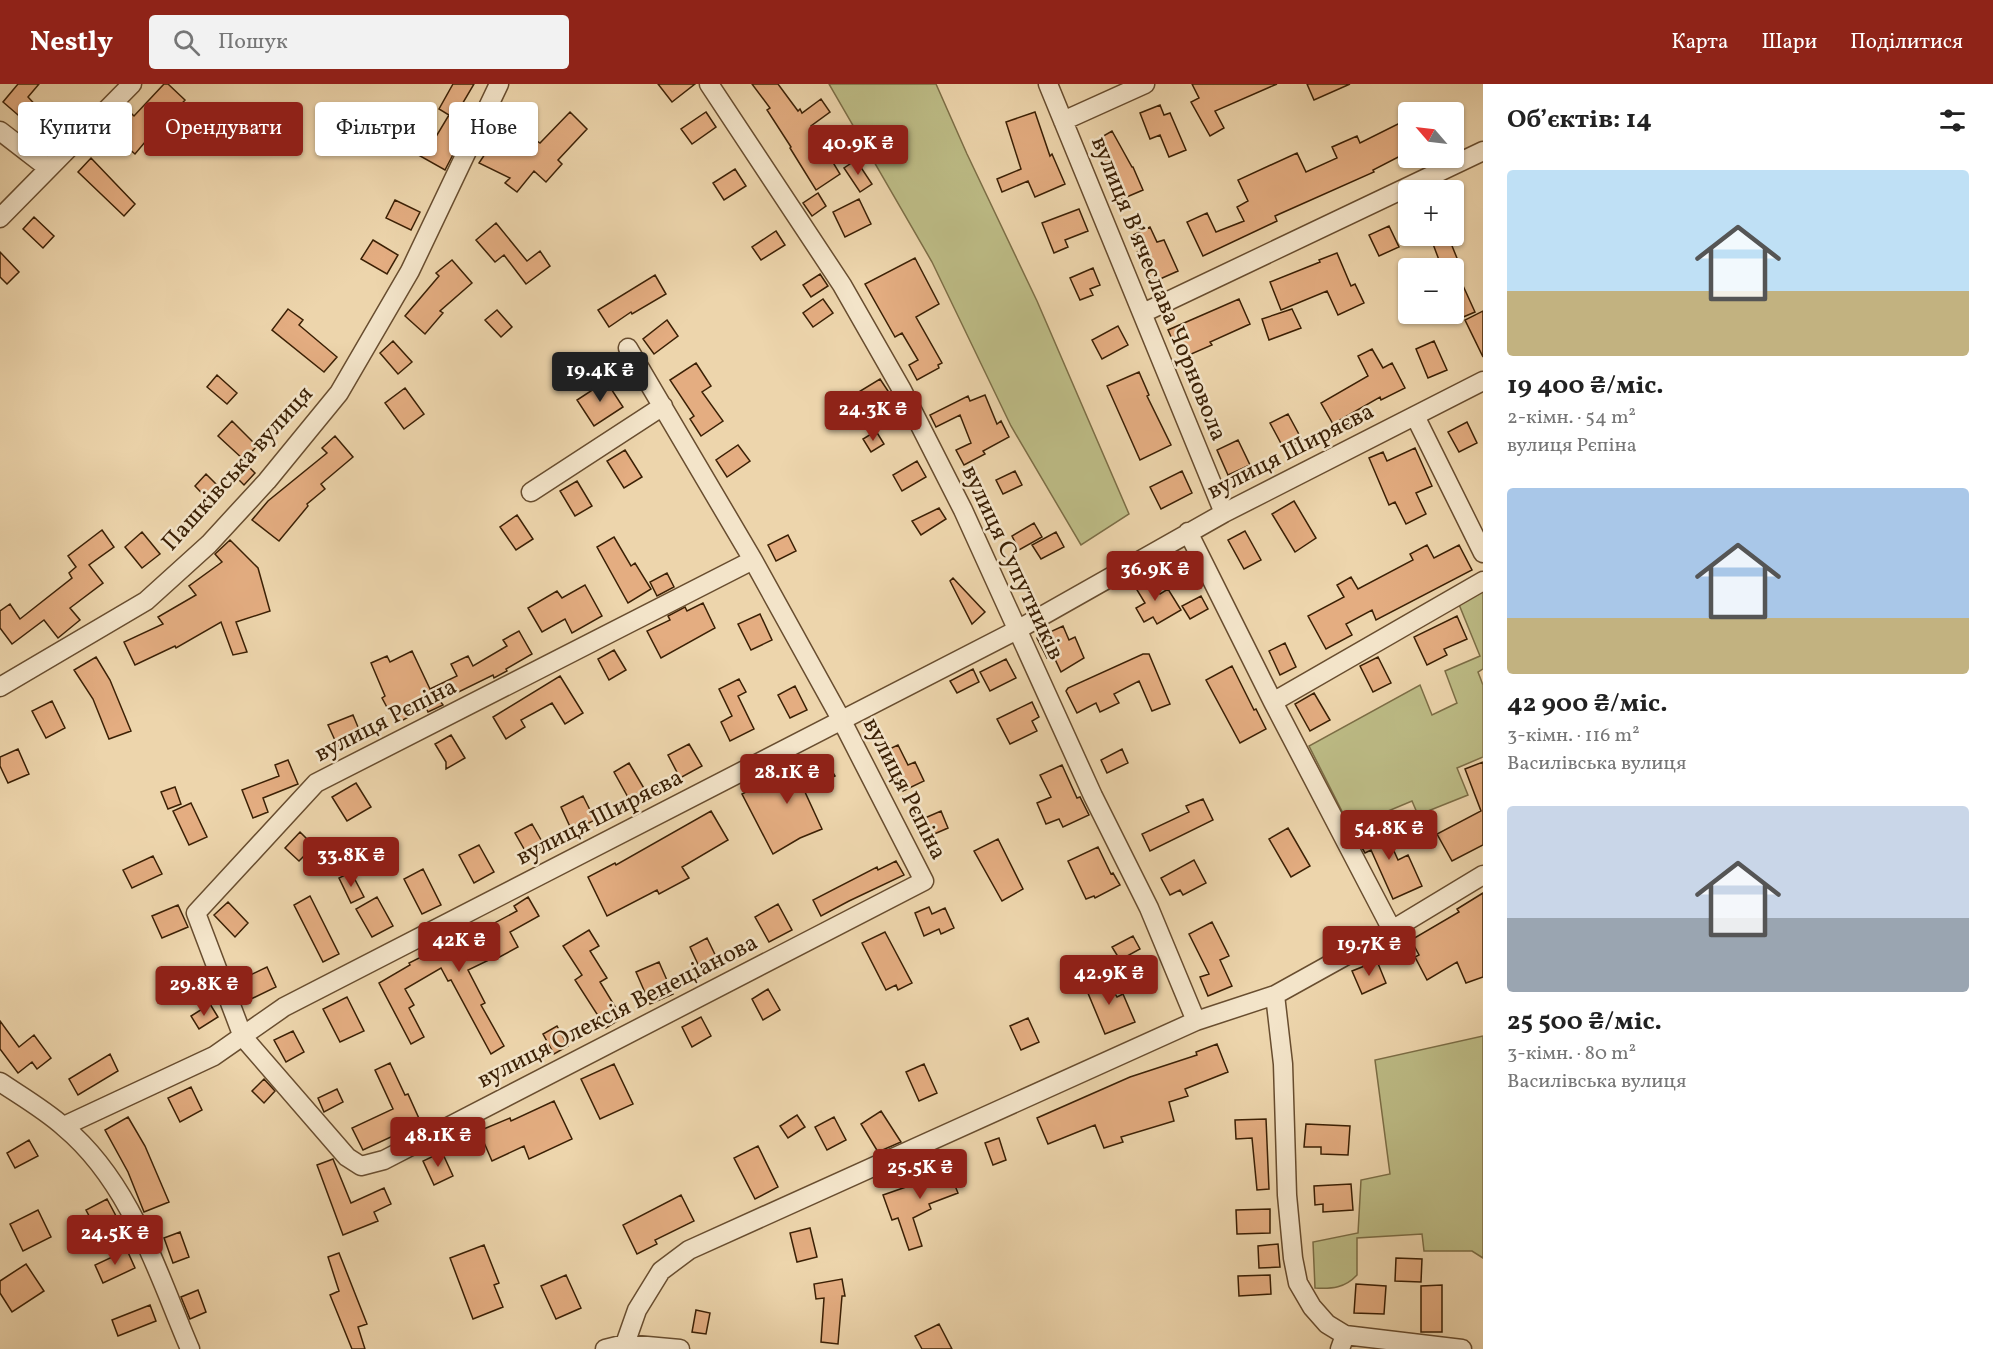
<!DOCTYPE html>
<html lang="uk">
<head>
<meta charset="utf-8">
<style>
	body { margin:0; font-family:Vollkorn,serif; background:#f2f2f2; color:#222; height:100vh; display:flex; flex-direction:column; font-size:22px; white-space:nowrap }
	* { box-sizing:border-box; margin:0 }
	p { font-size:20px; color:#767676 }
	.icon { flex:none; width:33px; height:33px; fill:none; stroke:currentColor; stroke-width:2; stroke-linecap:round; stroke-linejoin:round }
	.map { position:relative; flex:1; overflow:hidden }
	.drawer { display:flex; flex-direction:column; background:#fff; width:510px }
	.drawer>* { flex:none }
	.top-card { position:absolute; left:18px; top:18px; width:570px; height:54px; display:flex; gap:12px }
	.needle { width:39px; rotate:298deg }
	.controls { position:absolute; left:1398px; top:18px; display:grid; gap:12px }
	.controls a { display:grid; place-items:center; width:66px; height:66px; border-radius:6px; background:#fff; box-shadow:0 2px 4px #0004; font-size:30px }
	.price { position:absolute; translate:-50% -51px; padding:0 14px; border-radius:6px; background:#8f2418; color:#fff; font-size:20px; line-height:39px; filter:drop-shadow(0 2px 3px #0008) }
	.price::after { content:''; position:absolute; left:50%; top:36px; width:18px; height:14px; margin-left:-9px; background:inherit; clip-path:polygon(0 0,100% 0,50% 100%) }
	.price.on { background:#222; color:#fff }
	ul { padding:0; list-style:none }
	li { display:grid; align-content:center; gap:12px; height:318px; padding:0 24px }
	li span { display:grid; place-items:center; height:186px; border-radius:6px; color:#555 }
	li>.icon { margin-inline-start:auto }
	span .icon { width:108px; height:108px; fill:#fffc; stroke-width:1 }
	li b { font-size:26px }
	h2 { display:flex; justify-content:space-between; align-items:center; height:72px; padding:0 24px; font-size:26px }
	.pill { padding:0 21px; border-radius:6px; background:#fff; box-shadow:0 2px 4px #0004; font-size:21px; line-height:54px }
	.pill.on { background:#8f2418; color:#fff }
	header { display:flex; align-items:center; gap:36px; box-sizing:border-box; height:84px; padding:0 30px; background:#8f2418; color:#fff }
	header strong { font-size:28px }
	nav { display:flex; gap:33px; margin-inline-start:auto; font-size:21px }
	.search { width:420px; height:54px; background:#f2f2f2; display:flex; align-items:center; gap:15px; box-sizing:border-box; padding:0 21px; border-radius:6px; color:#767676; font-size:22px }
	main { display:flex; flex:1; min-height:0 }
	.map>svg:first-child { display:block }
	.green { fill:#bdbc86; stroke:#7c6e46; stroke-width:1.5 }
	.building { fill:#e4ad81; stroke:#3b2005; stroke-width:1.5 }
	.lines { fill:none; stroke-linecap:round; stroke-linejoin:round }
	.minor-casing { stroke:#684d2f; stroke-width:21 }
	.minor { stroke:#f3e4c9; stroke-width:18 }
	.labels { text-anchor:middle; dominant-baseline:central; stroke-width:5; stroke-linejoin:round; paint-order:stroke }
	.street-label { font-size:24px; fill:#3b2005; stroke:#f3e4c9 }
</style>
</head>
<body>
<header>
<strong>Nestly</strong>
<div class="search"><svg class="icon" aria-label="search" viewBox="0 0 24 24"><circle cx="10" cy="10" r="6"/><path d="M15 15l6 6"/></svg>Пошук</div>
<nav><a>Карта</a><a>Шари</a><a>Поділитися</a></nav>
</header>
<main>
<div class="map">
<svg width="1483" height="1265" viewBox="0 0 1483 1265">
	<rect width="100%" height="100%" fill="#edd5ac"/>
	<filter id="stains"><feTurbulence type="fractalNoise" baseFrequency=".00333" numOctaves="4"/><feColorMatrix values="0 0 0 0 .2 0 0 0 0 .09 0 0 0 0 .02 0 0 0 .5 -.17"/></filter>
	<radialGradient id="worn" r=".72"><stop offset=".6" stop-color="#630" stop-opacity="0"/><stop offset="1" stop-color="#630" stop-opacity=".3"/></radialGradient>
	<!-- green -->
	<path class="green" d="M829 0H936L967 70 1037 217 1129 430 1081 461 1011 342 932 178Z
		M1483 505V585L1478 588 1483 601V673L1457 684 1468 711 1418 731 1412 717 1350 743 1309 662 1420 601 1432 631 1457 619 1445 587 1480 572 1458 518Z
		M1483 952V1174L1472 1167H1424L1422 1150 1357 1154V1191C1345 1204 1332 1205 1315 1204L1313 1158 1358 1149 1361 1096 1390 1090 1375 976Z"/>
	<!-- building -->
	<path class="building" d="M18 0H39L28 13 55 42 42 55 25 37 3 18Z
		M164 0H168L185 16 168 35 166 33 135 70 114 52 132 30 134 32Z
		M453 0H474L461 22 473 29 457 55 460 57 445 86 413 68 423 50 434 56 449 31 439 25Z
		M658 0H695L672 18Z
		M752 0H778L798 27 800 25 802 29 821 15 830 28 811 42 840 90 816 106 790 64 791 63 767 26 770 24Z
		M1192 0H1277L1215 27 1224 44 1210 52 1191 18 1199 14Z
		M1307 0H1350L1314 16Z
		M1160 21 1164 31 1170 29 1186 66 1169 73 1160 51 1150 55 1140 29Z
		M570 28 587 45 558 76 562 80 546 98 534 87 517 108 505 99 510 94 479 79 507 37 540 59Z
		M706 28 716 43 692 60 681 45Z
		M1035 28 1050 72 1052 70 1065 100 1035 113 1028 97 1002 108 997 95 1021 85 1006 38Z
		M1408 35V68L1373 86 1374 88 1275 132 1277 137 1203 172 1187 138 1207 129 1216 148 1244 137 1237 123 1248 117 1238 96 1297 69 1306 88 1337 74 1332 63 1357 52 1360 59Z
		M1112 47 1132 83H1133L1143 106 1122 115 1110 86 1109 87 1093 58Z
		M91 74 135 120 124 132 78 88Z
		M856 76 872 100 860 108 844 84Z
		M735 85 746 102 724 116 713 99Z
		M818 109 826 122 812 132 803 119Z
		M859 115 871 140 845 153 833 128Z
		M395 116 420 128 411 146 386 134Z
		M1079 125 1088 147 1065 156 1068 163 1054 169 1042 139Z
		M34 133 54 152 43 164 23 145Z
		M496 139 527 177 540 167 550 182 526 200 504 171 495 178 476 156Z
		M1389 142 1399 163 1379 172 1369 151Z
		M1150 143 1157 158 1164 156 1178 187 1151 199 1137 168 1140 166 1133 151Z
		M776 147 785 161 761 176 752 163Z
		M1430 152H1448L1461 184H1455L1475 228 1461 234 1454 217V184H1442Z
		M373 156 398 171 387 190 361 175Z
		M0 168 19 188 7 200 0 193Z
		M1337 169 1351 202 1355 200 1364 219 1338 231 1327 207 1281 226 1270 198 1320 178 1319 176Z
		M915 174 939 220 916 233 942 279 938 281 939 284 917 296 909 281 918 276 902 249 895 253 865 200Z
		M452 176 472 199 440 227 443 229 425 250 405 232 439 192 436 189Z
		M1093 184 1100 201 1090 205 1093 211 1080 216 1070 194Z
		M820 190 828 202 811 213 803 201Z
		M655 191 666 210 632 230 631 228 609 243 598 226Z
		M823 215 833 229 813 243 803 229Z
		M1239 215 1250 240 1210 258 1212 261 1189 271 1186 262 1177 266 1168 246Z
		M288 225 303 236 299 241 337 273 324 288 272 246Z
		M1292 225 1301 244 1269 256 1262 235Z
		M497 226 512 243 501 253 485 236Z
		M1483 227V273L1465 236Z
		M667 236 678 252 654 270 643 255Z
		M1118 242 1128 261 1102 275 1092 256Z
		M393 257 412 278 398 290 380 269Z
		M1434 257 1447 286 1428 294 1416 265Z
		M1372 265 1383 284 1392 279 1405 304 1381 316 1380 313 1333 340 1321 319 1368 292 1358 272Z
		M696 279 711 302 702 308 723 337 701 352 690 335 694 332 670 296Z
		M1139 288 1149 311 1147 312 1171 361 1140 376 1107 302Z
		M217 291 237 309 227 320 207 303Z
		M880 295 890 310 882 315 890 329 867 343 856 326 864 321 857 309Z
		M606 297 623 323 594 342 577 316Z
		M405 304 424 330 404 345 385 319Z
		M985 311 997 340 1001 337 1009 353 983 367 985 370 964 381 956 366 971 359 960 331 936 343 930 331 968 312 970 317Z
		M1288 330 1302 356 1284 365 1270 339Z
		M232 337 257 362 244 376 218 352Z
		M1467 338 1477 359 1459 368 1448 348Z
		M876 347 884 360 871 368 863 355Z
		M335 352 353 373 321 400 325 405 307 420 308 422 279 457 252 436 268 417 327 369 322 364Z
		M1238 356 1250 381 1228 391 1217 366Z
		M738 361 750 377 727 393 716 376Z
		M1415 364 1432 402 1416 409 1426 430 1406 440 1395 418 1389 421 1369 374 1383 368 1387 377Z
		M625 366 642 393 624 404 607 377Z
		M917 377 926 393 902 407 893 391Z
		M244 378 255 389 244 401 233 390Z
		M1015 387 1022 401 1003 410 996 396Z
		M1182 387 1192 409 1161 425 1150 403Z
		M206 390 225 409 213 421 195 402Z
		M577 397 592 422 575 432 560 407Z
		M1294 417 1316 454 1295 468 1272 430Z
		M939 424 946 435 921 451 912 437Z
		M517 431 533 455 516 466 500 443Z
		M1034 439 1042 453 1019 466 1012 452Z
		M102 446 114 463 89 481 103 499 70 524 80 536 58 554 44 536 12 560 0 544V527L10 520 20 535 72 494 69 489 76 483 68 472Z
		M1245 447 1261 476 1244 485 1228 456Z
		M142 448 160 470 142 484 125 463Z
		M1056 448 1064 463 1041 475 1032 461Z
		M788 451 796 467 776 477 768 461Z
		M614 453 631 482 635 479 651 505 628 519 597 463Z
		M230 456 258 484 270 527 236 538 247 568 233 571 221 538 176 564 175 562 135 581 124 558 163 540 158 533 196 511 189 502 222 478 215 470Z
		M1427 461 1434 474 1459 461 1472 486 1376 536 1372 526 1346 540 1352 551 1326 565 1308 532 1344 513 1337 501 1351 493 1358 505 1413 476 1410 470Z
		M667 489 674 503 657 512 650 498Z
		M1149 492 1160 510 1168 505 1181 526 1157 540 1153 533 1144 538 1136 524 1145 519 1134 501Z
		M953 494 985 528 972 540 950 497Z
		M585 501 602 532 572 549 565 535 542 548 528 524 557 507 562 514Z
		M1201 512 1208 525 1190 535 1182 522Z
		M703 519 715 544 661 574 647 547 670 536 668 532 685 523 687 527Z
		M760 530 772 556 751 566 738 540Z
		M1457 532 1467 555 1444 565 1447 571 1427 581 1414 553Z
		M1063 542 1069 556 1075 553 1084 574 1061 588 1053 571 1047 574 1037 554Z
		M519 547 532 570 506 585 507 587 494 594 493 591 440 617 443 621 428 628 426 623 396 640 382 614 385 612 371 579 387 572 390 578 412 567 430 605 457 592 451 580 468 572 473 582 507 562 503 556Z
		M1285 559 1296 583 1280 591 1269 567Z
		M614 566 626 586 609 596 598 575Z
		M1143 570H1149L1170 620 1152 627 1139 597 1114 610 1119 619 1100 628 1096 619 1077 629 1066 607 1068 604Z
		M96 573 110 596 131 647 109 655 93 615 74 586Z
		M1378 573 1391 599 1373 608 1360 582Z
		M1006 575 1016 594 990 607 980 588Z
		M1232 582 1254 626 1256 625 1266 645 1240 659 1206 596Z
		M973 585 979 598 957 609 950 597Z
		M560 592 583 629 565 640 552 619 521 636 525 643 506 655 493 633Z
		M739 595 746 608 738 612 754 645 730 657 721 638 732 632 719 605Z
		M795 602 807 626 790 634 778 611Z
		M1314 609 1330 636 1310 647 1295 620Z
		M52 617 65 644 46 654 32 627Z
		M1032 618 1039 633 1032 637 1037 647 1010 660 997 635Z
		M353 631 363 655 339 665 328 641Z
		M451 651 465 674 446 685V678L435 660Z
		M689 660 702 682 680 694 668 671Z
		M898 661 908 681 915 678 924 697 903 707 885 667Z
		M18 665 29 690 8 699 0 682V673Z
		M1122 665 1128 679 1107 689 1101 676Z
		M288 676 298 700 263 714 268 728 253 734 242 706 279 692 275 681Z
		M813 676 817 683 826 677 835 692 805 708 822 745 800 754 773 770 742 710 778 691 780 695Z
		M1483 678V761L1452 777 1437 750 1481 727 1465 685Z
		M629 679 645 706 629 715 614 688Z
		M1062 681 1077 714 1080 713 1089 731 1063 743 1059 735 1046 740 1037 719 1051 713 1040 691Z
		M356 699 371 723 347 737 332 713Z
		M175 703 181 720 168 725 161 708Z
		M583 712 595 736 572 747 561 723Z
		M1203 715 1213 736 1150 767 1142 750 1189 728 1186 722Z
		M191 719 207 753 189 761 173 727Z
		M711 727 728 756 682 783 689 794 659 810 657 806 607 832 588 793 615 779 616 781Z
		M941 727 948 744 925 754 918 737Z
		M1381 738 1398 776 1408 771 1422 802 1393 815 1371 766 1365 769 1354 750Z
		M532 740 544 761 527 770 515 749Z
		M1288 744 1310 782 1291 793 1269 755Z
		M300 748 314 762 299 777 285 764Z
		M998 755 1023 805 1002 817 974 767Z
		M479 761 494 788 474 799 459 771Z
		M1098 763 1111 790 1113 789 1120 801 1095 814 1094 812 1086 815 1068 777Z
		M153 772 162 790 132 804 123 786Z
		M1194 776 1206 799 1183 811 1180 806 1170 811 1161 794Z
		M896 777 904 791 849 817 821 832 813 816 877 783 878 786Z
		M423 785 441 821 422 830 404 795Z
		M351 788 364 813 351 819 339 794Z
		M1483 809V893L1466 899 1457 878 1427 896 1415 873 1419 871 1411 856 1459 828 1457 825Z
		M310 812 339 870 323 878 294 821Z
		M377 813 393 842 372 853 356 825Z
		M528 813 539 832 510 848 518 863 496 875 495 873 468 886 485 919 481 921 504 962 491 970 451 896 448 897 441 884 405 905 414 921 409 924 424 953 411 960 379 899 410 881 409 879 423 872 425 876 517 827 514 822Z
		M228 818 248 839 235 853 214 831Z
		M778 820 792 846 769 858 755 833Z
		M178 821 188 843 162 854 152 832Z
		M929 823 932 830 945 824 954 844 941 850 939 845 924 852 915 829Z
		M1212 838 1229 872 1220 876 1232 902 1208 912 1200 893 1209 890 1189 850Z
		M589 846 599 862 590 867 607 894 600 898 622 934 606 944 575 896 582 891 563 862Z
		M885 848 912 899 898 906 896 901 886 906 862 859Z
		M1133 852 1140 865 1120 876 1112 863Z
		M707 854 721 883 703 891 690 863Z
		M1377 877 1386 899 1362 910 1352 887Z
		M659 878 673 910 650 920 636 888Z
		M267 883 276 903 251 915 242 895Z
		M1105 892 1117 913 1123 910 1135 938 1105 950 1085 902Z
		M768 905 780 926 763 936 752 915Z
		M347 913 364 947 340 958 323 925Z
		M210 920 218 933 199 945 191 932Z
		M701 933 711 952 692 963 682 943Z
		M1028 934 1039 958 1021 966 1010 942Z
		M0 937 19 963 34 951 51 974 37 985 32 978 18 989 0 965Z
		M557 942 568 962 554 970 543 950Z
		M293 947 304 968 286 978 274 956Z
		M1217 960 1228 988 1185 1005 1188 1012 1169 1018 1174 1037 1121 1053 1123 1058 1104 1064 1095 1041 1048 1060 1037 1034 1130 993 1197 971 1196 968Z
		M110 970 118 987 78 1011 69 995Z
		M390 979 405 1011 408 1010 421 1039 363 1066 352 1044 393 1025 375 986Z
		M614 980 633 1020 600 1035 581 995Z
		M924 980 937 1009 919 1017 906 988Z
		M264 995 275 1007 264 1019 252 1007Z
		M191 1003 202 1026 180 1038 168 1014Z
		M337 1005 343 1018 324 1028 318 1014Z
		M554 1017 572 1055 529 1075 524 1062 492 1077 479 1047 510 1034 511 1037Z
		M881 1027 901 1058 878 1068 861 1040Z
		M797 1031 805 1043 788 1054 780 1042Z
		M128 1033 145 1062 169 1118 144 1128 128 1088 105 1046Z
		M834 1033 846 1056 827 1066 815 1043Z
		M1266 1035 1269 1105 1257 1106 1252 1054 1236 1055 1235 1036Z
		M1306 1040 1350 1042 1348 1071 1321 1070V1063H1304Z
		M999 1054 1006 1076 993 1081 985 1059Z
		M29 1056 38 1072 15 1084 7 1069Z
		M758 1062 778 1103 755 1115 734 1074Z
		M442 1068 453 1092 434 1101 423 1077Z
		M333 1075 351 1119 384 1104 391 1120 374 1128 378 1137 343 1151 317 1081Z
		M944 1075 958 1109 929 1120 931 1125 913 1134 922 1162 909 1166 898 1134 892 1136 883 1111 929 1095 924 1083Z
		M1351 1100 1353 1126 1323 1128V1120L1315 1121 1314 1102Z
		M681 1111 694 1137 655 1156 657 1160 637 1170 623 1141Z
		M107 1115 116 1132 95 1143 86 1126Z
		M1270 1125V1149L1237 1150 1236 1126Z
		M38 1126 51 1153 23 1167 10 1140Z
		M810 1144 817 1173 797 1178 790 1149Z
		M180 1148 189 1173 173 1179 164 1154Z
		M1278 1160 1280 1183 1259 1184 1258 1162Z
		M484 1161 499 1199 494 1201 503 1223 473 1235 450 1174Z
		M127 1166 135 1184 103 1199 95 1181Z
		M339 1169 367 1240 358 1243 365 1265H352L330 1211 339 1207 328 1173Z
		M1396 1174 1422 1175 1421 1198 1395 1197Z
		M26 1180 44 1207 12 1228 0 1209V1197Z
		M566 1191 581 1224 556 1235 541 1202Z
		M1270 1191 1271 1210 1239 1212 1238 1192Z
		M842 1195 845 1212H842L838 1260 821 1258 824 1214 816 1215 814 1200Z
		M1356 1200 1386 1202 1384 1230 1354 1229Z
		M1442 1201V1248H1421V1202Z
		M198 1206 206 1228 190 1235 181 1213Z
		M150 1221 156 1237 118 1252 112 1236Z
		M696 1226 710 1229 706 1250 692 1248Z
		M939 1240 952 1265H922L915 1252Z"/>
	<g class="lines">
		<defs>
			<path id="minor" d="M709 0 842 201 902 306 963 426 1093 712 1149 824 1196 937
				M1048 0 1224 429
				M1063 37 1145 0
				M0 47 48 84
				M0 134 132 0
				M1143 229 1483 67
				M628 264 753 476 842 637 924 797 384 1076 361 1082 347 1073 243 953 196 829 316 699 753 476
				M1415 332 1483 469
				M531 408 663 322
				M1188 448 1273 618 1392 846
				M0 603 146 517 209 460 267 397 339 309 410 187 499 0
				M1273 618 1483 497
				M1275 911 1283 980 1287 1111 1293 1174 1298 1199 1312 1223 1327 1240 1345 1251 1340 1265
				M0 998C21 1012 45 1026 64 1043 131 1099 157 1188 190 1265
				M64 1042 214 972 284 923 1017 546 1224 429 1483 297
				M1345 1251 1462 1265
				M605 1265 625 1260 680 1265
				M626 1265 625 1260 637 1226 661 1187 689 1166 1196 937 1275 911 1392 846 1483 791"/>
		</defs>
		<!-- minor casing -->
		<use href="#minor" class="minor-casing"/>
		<!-- minor -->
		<use href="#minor" class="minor"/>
	</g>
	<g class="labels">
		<!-- street labels -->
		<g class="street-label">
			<text transform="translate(1158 205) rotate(68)">вулиця Вʼячеслава Чорновола</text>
			<text transform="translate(1291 368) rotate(-27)">вулиця Ширяєва</text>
			<text transform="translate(238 385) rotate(-48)">Пашківська вулиця</text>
			<text transform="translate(1012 479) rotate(65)">вулиця Супутників</text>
			<text transform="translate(386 637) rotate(-27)">вулиця Рєпіна</text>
			<text transform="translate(904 705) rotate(63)">вулиця Рєпіна</text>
			<text transform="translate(600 734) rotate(-27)">вулиця Ширяєва</text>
			<text transform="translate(618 928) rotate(-27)">вулиця Олексія Венеціанова</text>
		</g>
	</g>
	<rect width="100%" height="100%" filter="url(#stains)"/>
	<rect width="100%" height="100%" fill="url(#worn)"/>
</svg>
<div class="controls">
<a><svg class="needle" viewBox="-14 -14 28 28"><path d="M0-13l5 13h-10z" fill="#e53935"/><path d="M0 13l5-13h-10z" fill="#767676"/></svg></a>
<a>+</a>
<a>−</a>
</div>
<b class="price" style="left:858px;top:92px">40.9K ₴</b>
<b class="price on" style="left:600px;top:319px">19.4K ₴</b>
<b class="price" style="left:873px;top:358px">24.3K ₴</b>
<b class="price" style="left:1155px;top:518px">36.9K ₴</b>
<b class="price" style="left:787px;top:721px">28.1K ₴</b>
<b class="price" style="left:1389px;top:777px">54.8K ₴</b>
<b class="price" style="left:351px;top:804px">33.8K ₴</b>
<b class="price" style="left:459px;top:889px">42K ₴</b>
<b class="price" style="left:1369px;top:893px">19.7K ₴</b>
<b class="price" style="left:1109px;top:922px">42.9K ₴</b>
<b class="price" style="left:204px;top:933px">29.8K ₴</b>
<b class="price" style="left:438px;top:1084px">48.1K ₴</b>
<b class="price" style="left:920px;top:1116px">25.5K ₴</b>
<b class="price" style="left:115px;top:1182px">24.5K ₴</b>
<div class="top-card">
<a class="pill">Купити</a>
<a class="pill on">Орендувати</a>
<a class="pill">Фільтри</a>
<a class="pill">Нове</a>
</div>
</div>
<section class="drawer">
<h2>Об’єктів: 14<svg class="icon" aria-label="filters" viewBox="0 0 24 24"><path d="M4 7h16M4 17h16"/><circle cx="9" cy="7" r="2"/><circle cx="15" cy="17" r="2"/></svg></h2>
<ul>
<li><span style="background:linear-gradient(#bfe0f5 65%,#c2b280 0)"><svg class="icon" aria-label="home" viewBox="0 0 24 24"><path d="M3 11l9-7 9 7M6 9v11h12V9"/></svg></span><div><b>19 400 ₴/міс.</b><p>2-кімн. · 54 m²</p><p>вулиця Рєпіна</p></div></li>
<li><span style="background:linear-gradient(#a9c7e8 70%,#c2b280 0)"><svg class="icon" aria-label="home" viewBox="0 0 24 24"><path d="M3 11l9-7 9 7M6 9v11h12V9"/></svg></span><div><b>42 900 ₴/міс.</b><p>3-кімн. · 116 m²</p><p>Василівська вулиця</p></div></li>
<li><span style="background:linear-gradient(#c9d6e8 60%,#9aa5b1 0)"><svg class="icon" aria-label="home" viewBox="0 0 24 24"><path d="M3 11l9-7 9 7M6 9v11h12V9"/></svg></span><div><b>25 500 ₴/міс.</b><p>3-кімн. · 80 m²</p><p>Василівська вулиця</p></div></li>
</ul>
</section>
</main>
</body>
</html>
